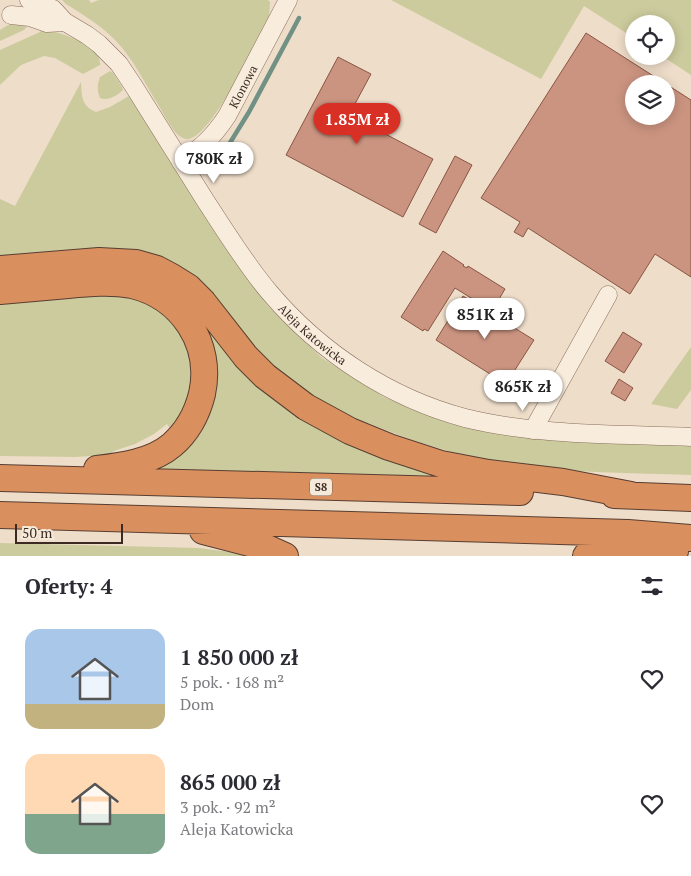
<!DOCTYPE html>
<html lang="pl">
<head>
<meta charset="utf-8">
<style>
	body { margin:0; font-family:"PT Serif",serif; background:#f2f2f3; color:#2b2b33; height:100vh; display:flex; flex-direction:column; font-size:19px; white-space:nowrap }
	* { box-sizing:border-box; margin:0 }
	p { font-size:16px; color:#7c7c81 }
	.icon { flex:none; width:28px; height:28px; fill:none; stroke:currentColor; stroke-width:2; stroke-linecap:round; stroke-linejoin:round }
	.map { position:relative; height:556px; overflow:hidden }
	.panel { display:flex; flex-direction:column; background:#fff; flex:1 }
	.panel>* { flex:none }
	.buttons { position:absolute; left:625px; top:15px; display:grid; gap:10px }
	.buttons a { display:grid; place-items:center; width:50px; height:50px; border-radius:50%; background:#fff; box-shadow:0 2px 12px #0003; font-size:25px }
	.scale { position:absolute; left:15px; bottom:12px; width:108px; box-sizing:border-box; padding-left:5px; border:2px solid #3b2a21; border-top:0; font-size:14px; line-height:18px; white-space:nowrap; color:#3b2a21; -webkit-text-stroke:4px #f5e9d9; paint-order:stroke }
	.price { position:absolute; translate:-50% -42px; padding:0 11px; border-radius:18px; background:#fff; color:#222; font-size:16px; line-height:32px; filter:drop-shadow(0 1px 2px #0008) }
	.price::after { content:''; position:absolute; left:50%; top:30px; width:15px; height:11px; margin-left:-8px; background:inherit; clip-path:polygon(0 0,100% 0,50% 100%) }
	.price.selected { background:#d93025; color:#fff }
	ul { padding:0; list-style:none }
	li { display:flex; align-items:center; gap:15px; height:125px; padding:0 25px }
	li span { display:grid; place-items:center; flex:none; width:140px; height:100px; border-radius:15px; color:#555 }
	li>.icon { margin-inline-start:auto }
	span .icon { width:60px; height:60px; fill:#fffc; stroke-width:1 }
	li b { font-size:21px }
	h2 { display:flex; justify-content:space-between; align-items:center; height:60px; padding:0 25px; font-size:21px }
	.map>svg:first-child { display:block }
	.green { fill:#cccb9d }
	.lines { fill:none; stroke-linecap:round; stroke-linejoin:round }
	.stream { stroke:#709184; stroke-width:4.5 }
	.building { fill:#cb9480; stroke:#895544 }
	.minor-casing { stroke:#8a6f5e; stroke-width:19 }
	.highway-casing { stroke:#583e32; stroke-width:28 }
	.minor { stroke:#f8ecdd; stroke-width:18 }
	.highway { stroke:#d9905e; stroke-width:26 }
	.labels { text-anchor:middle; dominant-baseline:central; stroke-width:4.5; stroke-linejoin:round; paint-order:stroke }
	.shield { fill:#f5e9d9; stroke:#736358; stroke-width:1 }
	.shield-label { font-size:11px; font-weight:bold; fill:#3b2a21 }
	.street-label { font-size:12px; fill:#3b2a21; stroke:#f5e9d9 }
</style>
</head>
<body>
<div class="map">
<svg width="691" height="556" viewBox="0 0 691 556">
	<rect width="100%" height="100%" fill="#eeddc9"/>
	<!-- green -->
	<path class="green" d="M62 0H89L91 3 99 0H268L270 2 269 18C257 40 212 137 188 139 175 140 163 112 157 103 144 82 134 60 117 42 103 27 84 15 66 4Z
		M391 0H691V75L662 56H666V24H634V38L584 6 541 79Z
		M16 23 28 25 24 30 0 41V30L8 25Z
		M42 28C57 32 103 45 100 65L83 74 55 58 44 56 21 65 0 85V50L40 32Z
		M110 71 113 73 122 87 123 90C116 96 109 101 100 98 97 91 97 85 100 77Z
		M81 82C82 96 81 106 96 112L110 107 129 96 222 241 268 306 322 358 384 397 416 411 451 424 500 433 691 444V475C632 473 573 473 515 465 466 459 414 442 368 423L365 427 303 394 268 367 232 324 0 260V199L15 206Z
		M165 281 234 354 439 476 146 469 185 441 201 327Z
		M72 292 142 298 184 332 195 384 172 432 167 424 154 434 135 444 114 451 108 455 75 457 0 456V299Z
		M691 347V390L677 409 651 404Z
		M0 543 199 548 230 552 248 556H0Z"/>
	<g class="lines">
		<!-- stream -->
		<path class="stream" d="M209 167 228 146 249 112 299 18"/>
	</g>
	<!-- building -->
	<path class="building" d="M586 33 666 84H634V116H666V84L691 100V277L655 254 630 294 528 228 523 237 514 232 520 222 481 198Z
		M338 57 371 74 349 115 433 159 403 217 286 155Z
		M455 156 472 165 436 233 419 224Z
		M443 251 464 265 463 266 467 268 468 266 505 289 492 311 455 288 428 331 424 329 423 331 401 317Z
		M463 296 534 340 506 384 436 340Z
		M623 332 642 344 624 373 605 361Z
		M619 379 633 388 625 401 611 393Z"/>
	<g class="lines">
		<defs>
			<g id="minor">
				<path id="s1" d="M29 0 53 9 65 22 87 35 99 44 119 64 133 85C157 124 181 162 205 200 226 232 246 265 270 293 321 353 390 398 465 418 538 436 616 434 691 437"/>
				<path d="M11 15 30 17 47 23 65 22"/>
				<path id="s2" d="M181 162C202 147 213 137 227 116L288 0"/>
				<path d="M533 430 608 295"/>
			</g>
			<path id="highway" d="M0 269 99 261 136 263 157 269 172 277 188 287 203 302 246 357 265 376 306 407 350 431 389 447 441 464 488 473 563 482 631 495
				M0 291C23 289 45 287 68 285 89 283 111 281 132 285 182 297 213 344 202 394 197 414 187 432 172 445 152 462 122 466 97 469
				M0 478 520 492
				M614 495 691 498
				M0 515 628 533 691 538
				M203 531 265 547 285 556
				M586 556 618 553 675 551"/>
		</defs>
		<!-- minor casing -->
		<use href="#minor" class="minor-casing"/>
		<!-- highway casing -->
		<use href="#highway" class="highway-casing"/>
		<!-- minor -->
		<use href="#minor" class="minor"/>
		<!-- highway -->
		<use href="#highway" class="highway"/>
	</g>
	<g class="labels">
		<!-- shield labels -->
		<rect class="shield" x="310" y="478.5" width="22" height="17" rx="4"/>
		<g class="shield-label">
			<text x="321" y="487">S8</text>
		</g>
		<!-- street labels -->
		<g class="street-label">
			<text stroke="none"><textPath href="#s2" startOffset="99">Klonowa</textPath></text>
			<text stroke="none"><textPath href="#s1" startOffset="446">Aleja Katowicka</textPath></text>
		</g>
	</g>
</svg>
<div class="buttons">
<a><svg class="icon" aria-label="locate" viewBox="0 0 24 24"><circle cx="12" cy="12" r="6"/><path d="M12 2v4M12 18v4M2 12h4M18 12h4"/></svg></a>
<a><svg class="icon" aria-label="layers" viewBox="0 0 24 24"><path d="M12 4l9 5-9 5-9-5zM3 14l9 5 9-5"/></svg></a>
</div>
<div class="scale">50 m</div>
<b class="price selected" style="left:357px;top:145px">1.85M zł</b>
<b class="price" style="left:214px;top:184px">780K zł</b>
<b class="price" style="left:485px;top:340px">851K zł</b>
<b class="price" style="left:523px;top:412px">865K zł</b>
</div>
<section class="panel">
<h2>Oferty: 4<svg class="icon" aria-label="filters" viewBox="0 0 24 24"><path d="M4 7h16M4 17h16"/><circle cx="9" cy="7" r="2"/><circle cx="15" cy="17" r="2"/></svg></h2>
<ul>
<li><span style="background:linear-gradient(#a9c7e8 75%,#c2b280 0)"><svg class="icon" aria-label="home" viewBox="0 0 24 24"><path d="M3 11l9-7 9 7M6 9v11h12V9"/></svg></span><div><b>1 850 000 zł</b><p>5 pok. · 168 m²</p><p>Dom</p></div><svg class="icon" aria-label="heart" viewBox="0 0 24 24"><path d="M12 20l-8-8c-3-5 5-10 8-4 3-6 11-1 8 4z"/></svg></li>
<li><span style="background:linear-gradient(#ffd9b3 60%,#7fa58c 0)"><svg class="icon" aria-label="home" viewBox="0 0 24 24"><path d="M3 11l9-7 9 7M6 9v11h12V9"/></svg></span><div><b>865 000 zł</b><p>3 pok. · 92 m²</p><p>Aleja Katowicka</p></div><svg class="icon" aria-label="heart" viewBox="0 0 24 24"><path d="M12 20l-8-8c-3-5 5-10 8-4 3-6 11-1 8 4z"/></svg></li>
</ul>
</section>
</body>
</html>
